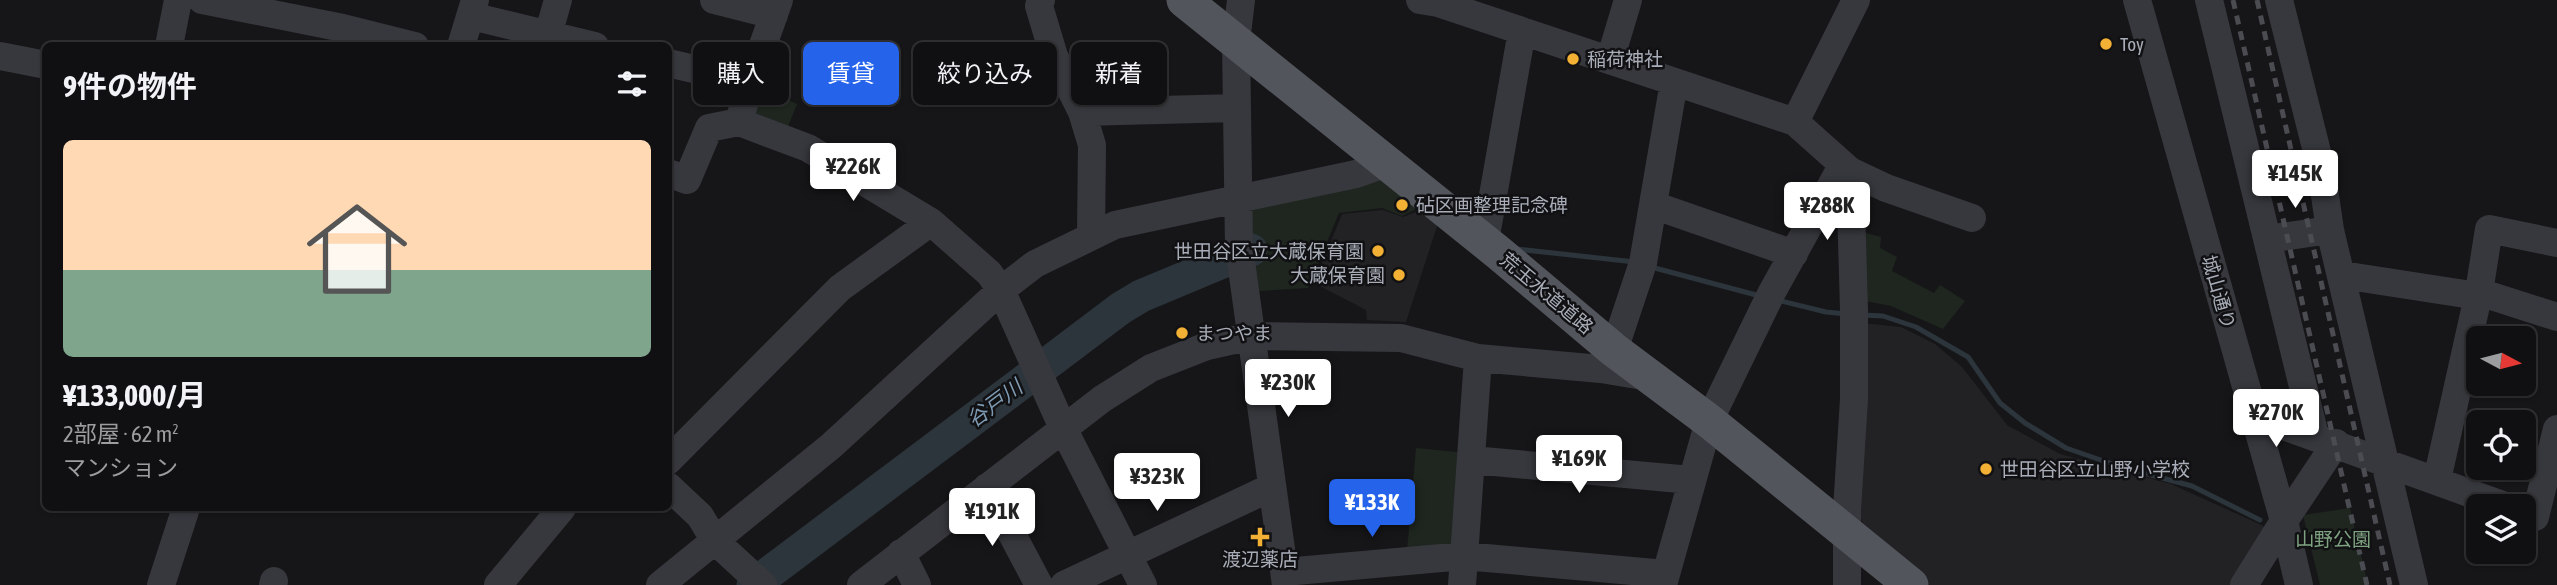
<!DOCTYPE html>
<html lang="ja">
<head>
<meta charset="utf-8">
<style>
	body { margin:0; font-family:"Asap Condensed","Noto Sans JP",sans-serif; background:#1e1e20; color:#f1f3f6; height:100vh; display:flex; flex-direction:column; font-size:26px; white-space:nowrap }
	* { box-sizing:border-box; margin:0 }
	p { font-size:23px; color:#9c9d9f }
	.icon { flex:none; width:38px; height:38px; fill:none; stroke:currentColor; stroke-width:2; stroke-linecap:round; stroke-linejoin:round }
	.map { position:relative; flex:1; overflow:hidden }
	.panel { position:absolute; left:42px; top:42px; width:630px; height:469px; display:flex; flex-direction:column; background:#101012; border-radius:10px; box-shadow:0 2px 5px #0004,0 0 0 2px #303032 }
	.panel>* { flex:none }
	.hud { position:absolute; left:693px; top:42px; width:665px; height:63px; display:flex; gap:14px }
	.needle { width:46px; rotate:97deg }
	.buttons { position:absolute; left:2466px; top:326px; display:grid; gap:14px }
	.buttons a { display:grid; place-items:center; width:70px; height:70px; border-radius:10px; background:#101012; box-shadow:0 2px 5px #0004,0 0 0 2px #303032; font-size:35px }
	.price { position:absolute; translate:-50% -60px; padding:0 16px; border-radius:7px; background:#fff; color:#222; font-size:23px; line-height:46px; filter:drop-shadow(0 2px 4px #0008) }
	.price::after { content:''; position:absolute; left:50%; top:42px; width:21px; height:16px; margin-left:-10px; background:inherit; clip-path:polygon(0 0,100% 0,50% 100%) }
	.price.current { background:#2563eb; color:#fff }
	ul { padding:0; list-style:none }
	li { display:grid; align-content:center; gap:14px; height:371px; padding:0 21px }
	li+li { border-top:2px solid #303032 }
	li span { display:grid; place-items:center; height:217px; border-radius:10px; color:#555 }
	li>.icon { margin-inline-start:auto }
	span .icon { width:126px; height:126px; fill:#fffc; stroke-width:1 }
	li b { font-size:30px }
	h2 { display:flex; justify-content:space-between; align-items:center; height:84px; padding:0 21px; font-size:30px }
	.pill { padding:0 24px; border-radius:10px; background:#101012; box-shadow:0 2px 5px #0004,0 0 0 2px #303032; font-size:24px; line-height:63px }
	.pill.current { background:#2563eb; color:#fff }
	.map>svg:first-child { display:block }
	.built { fill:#222225 }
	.green { fill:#1e261f }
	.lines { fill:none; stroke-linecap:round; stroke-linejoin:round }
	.stream { stroke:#2c353c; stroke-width:5 }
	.river { stroke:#2c353c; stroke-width:33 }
	.minor { stroke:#37383d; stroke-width:28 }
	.major { stroke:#53555c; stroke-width:35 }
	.rail { stroke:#4a4c52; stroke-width:5; stroke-dasharray:9 7; stroke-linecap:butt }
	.poi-dot { fill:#f2b134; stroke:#111113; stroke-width:2.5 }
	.labels { text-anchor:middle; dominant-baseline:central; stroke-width:5; stroke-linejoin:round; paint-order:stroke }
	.poi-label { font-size:19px; fill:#a8adb8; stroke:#111113; text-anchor:start }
	.street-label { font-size:19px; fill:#a8adb8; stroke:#111113 }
	.park-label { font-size:19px; fill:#7fa381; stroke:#111113 }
	.water-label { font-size:21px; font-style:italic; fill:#7f9bb3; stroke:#111113 }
</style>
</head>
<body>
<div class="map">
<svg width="2557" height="585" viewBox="0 0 2557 585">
	<rect width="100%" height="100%" fill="#161618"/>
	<!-- built -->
	<path class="built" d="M1426 208 1439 220 1406 322 1367 320 1366 310 1314 283 1342 214 1383 210 1403 217Z
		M1862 323 1901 327 1935 344 1962 367 2007 425 2060 454 2171 484 2268 528 2231 585H1930L1864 534 1856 490Z"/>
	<!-- green -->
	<path class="green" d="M760 88 797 104 786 132 759 121 753 109Z
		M1376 174 1422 206 1402 216 1382 208 1339 213 1308 288 1259 291 1248 215 1256 203Z
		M1859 231 1881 237 1880 248 1897 257 1892 271 1934 293 1940 285 1965 301 1943 329 1891 306 1861 300Z
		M1416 448 1467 453 1460 546 1407 551Z
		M2350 508 2368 585H2320L2303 515Z"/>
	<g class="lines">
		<!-- stream -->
		<path class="stream" d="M1516 249 1635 262
			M1651 267 1760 296
			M1777 300 1826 312 1846 314
			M1862 315 1883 316 1916 327 1968 357 2000 403 2025 423 2066 448 2121 467 2192 486 2260 520"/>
		<!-- river -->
		<path class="river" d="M753 585 1121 308 1141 296 1251 250"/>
		<!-- minor -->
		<path class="minor" d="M202 0 343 28 415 46
			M714 0 774 15
			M1041 0 1039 6 1054 56 1082 112 1092 145 1091 235
			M1241 0 1236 42 1239 247 1286 585
			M1420 0 1438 3 1795 122 1850 171 1886 188 1972 218
			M2137 0 2284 521 2299 585
			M2209 0 2315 436
			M2279 0 2321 168 2330 230 2414 585
			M471 16 595 46
			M548 35 558 0
			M169 46 178 0
			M461 46 475 0
			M0 56 46 65
			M1610 60 1628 0
			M668 63 750 82
			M1082 112 1237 108
			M739 122 750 82 779 0
			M1795 122 1856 0
			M668 173 687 180 709 128 739 122 808 148 931 222 989 273 1001 290 1063 428 1143 585
			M1653 205 1794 254
			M2267 239 2330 230
			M1485 241 1522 31
			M2342 275 2478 296
			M2479 292 2557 317
			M1614 350 1643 263 1674 82
			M2253 415 2505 506
			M1472 460 1691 480
			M668 461 840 288 931 222
			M2437 480 2479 292 2489 229 2557 243
			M668 486 700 516 715 541 763 585
			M987 487 1039 585
			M2535 517 2557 429
			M901 553 917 585
			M1285 572 1464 556 1666 574
			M161 585 186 508
			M273 585 274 581
			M498 585 562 508
			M660 585 831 446 1001 290 1035 264 1115 225 1356 174 1387 163
			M861 585 1102 399 1151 368 1207 346 1252 336 1401 338 1478 358 1601 369 1649 377
			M1064 585 1272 487
			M1462 585 1478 358
			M1663 585 1709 421 1772 292 1842 166
			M1847 585V510L1854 399V310L1850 171
			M2244 585 2284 521 2336 443"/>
		<!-- major -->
		<path class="major" d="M1184 0 1500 254 1614 350 1709 421 1911 585"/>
		<!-- rail -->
		<path class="rail" d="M2233 0 2367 585
			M2257 0 2390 585"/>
	</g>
	<!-- markers -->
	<g class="poi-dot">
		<circle cx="2106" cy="44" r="7"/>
		<circle cx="1573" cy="59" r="7"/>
		<circle cx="1402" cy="205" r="7"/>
		<circle cx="1378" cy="251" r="7"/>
		<circle cx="1399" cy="275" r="7"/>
		<circle cx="1182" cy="333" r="7"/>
		<circle cx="1986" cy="469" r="7"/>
		<path d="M1256.5 526.5h7v7h7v7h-7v7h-7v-7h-7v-7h7z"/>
	</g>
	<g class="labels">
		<!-- poi labels -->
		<g class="poi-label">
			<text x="2120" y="44">Toy</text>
			<text x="1587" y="59">稲荷神社</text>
			<text x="1416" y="205">砧区画整理記念碑</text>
			<text x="1364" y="251" text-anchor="end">世田谷区立大蔵保育園</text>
			<text x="1385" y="275" text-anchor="end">大蔵保育園</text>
			<text x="1196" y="333">まつやま</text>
			<text x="2000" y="469">世田谷区立山野小学校</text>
			<text x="1260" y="559" text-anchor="middle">渡辺薬店</text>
		</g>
		<!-- street labels -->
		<g class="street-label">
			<text transform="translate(2219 292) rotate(74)">城山通り</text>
			<text transform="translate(1547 293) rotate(40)">荒玉水道道路</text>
		</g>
		<!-- park labels -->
		<g class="park-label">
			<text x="2333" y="539">山野公園</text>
		</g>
		<!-- water labels -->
		<g class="water-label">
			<text transform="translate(994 403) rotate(-37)">谷戸川</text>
		</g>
	</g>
</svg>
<div class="buttons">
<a><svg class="needle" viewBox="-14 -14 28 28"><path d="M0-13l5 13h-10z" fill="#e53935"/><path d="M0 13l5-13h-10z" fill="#9c9d9f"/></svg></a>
<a><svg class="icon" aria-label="locate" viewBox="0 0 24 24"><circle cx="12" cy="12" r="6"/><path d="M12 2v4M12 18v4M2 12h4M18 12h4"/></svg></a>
<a><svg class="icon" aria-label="layers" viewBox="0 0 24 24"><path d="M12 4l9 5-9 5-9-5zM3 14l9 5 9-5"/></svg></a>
</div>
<b class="price" style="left:853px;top:203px">¥226K</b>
<b class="price" style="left:2295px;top:210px">¥145K</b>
<b class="price" style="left:1827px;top:242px">¥288K</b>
<b class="price" style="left:1288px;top:419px">¥230K</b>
<b class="price" style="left:2276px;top:449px">¥270K</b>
<b class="price" style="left:1579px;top:495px">¥169K</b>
<b class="price" style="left:1157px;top:513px">¥323K</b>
<b class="price current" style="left:1372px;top:539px">¥133K</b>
<b class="price" style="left:992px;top:548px">¥191K</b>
<div class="hud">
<a class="pill">購入</a>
<a class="pill current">賃貸</a>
<a class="pill">絞り込み</a>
<a class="pill">新着</a>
</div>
<section class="panel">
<h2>9件の物件<svg class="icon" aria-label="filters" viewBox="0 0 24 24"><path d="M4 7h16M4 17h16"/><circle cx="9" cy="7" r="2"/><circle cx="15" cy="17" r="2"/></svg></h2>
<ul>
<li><span style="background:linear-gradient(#ffd9b3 60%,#7fa58c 0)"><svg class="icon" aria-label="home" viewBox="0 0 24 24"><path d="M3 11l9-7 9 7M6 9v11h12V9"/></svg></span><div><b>¥133,000/月</b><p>2部屋 · 62 m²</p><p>マンション</p></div></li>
</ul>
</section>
</div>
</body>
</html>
